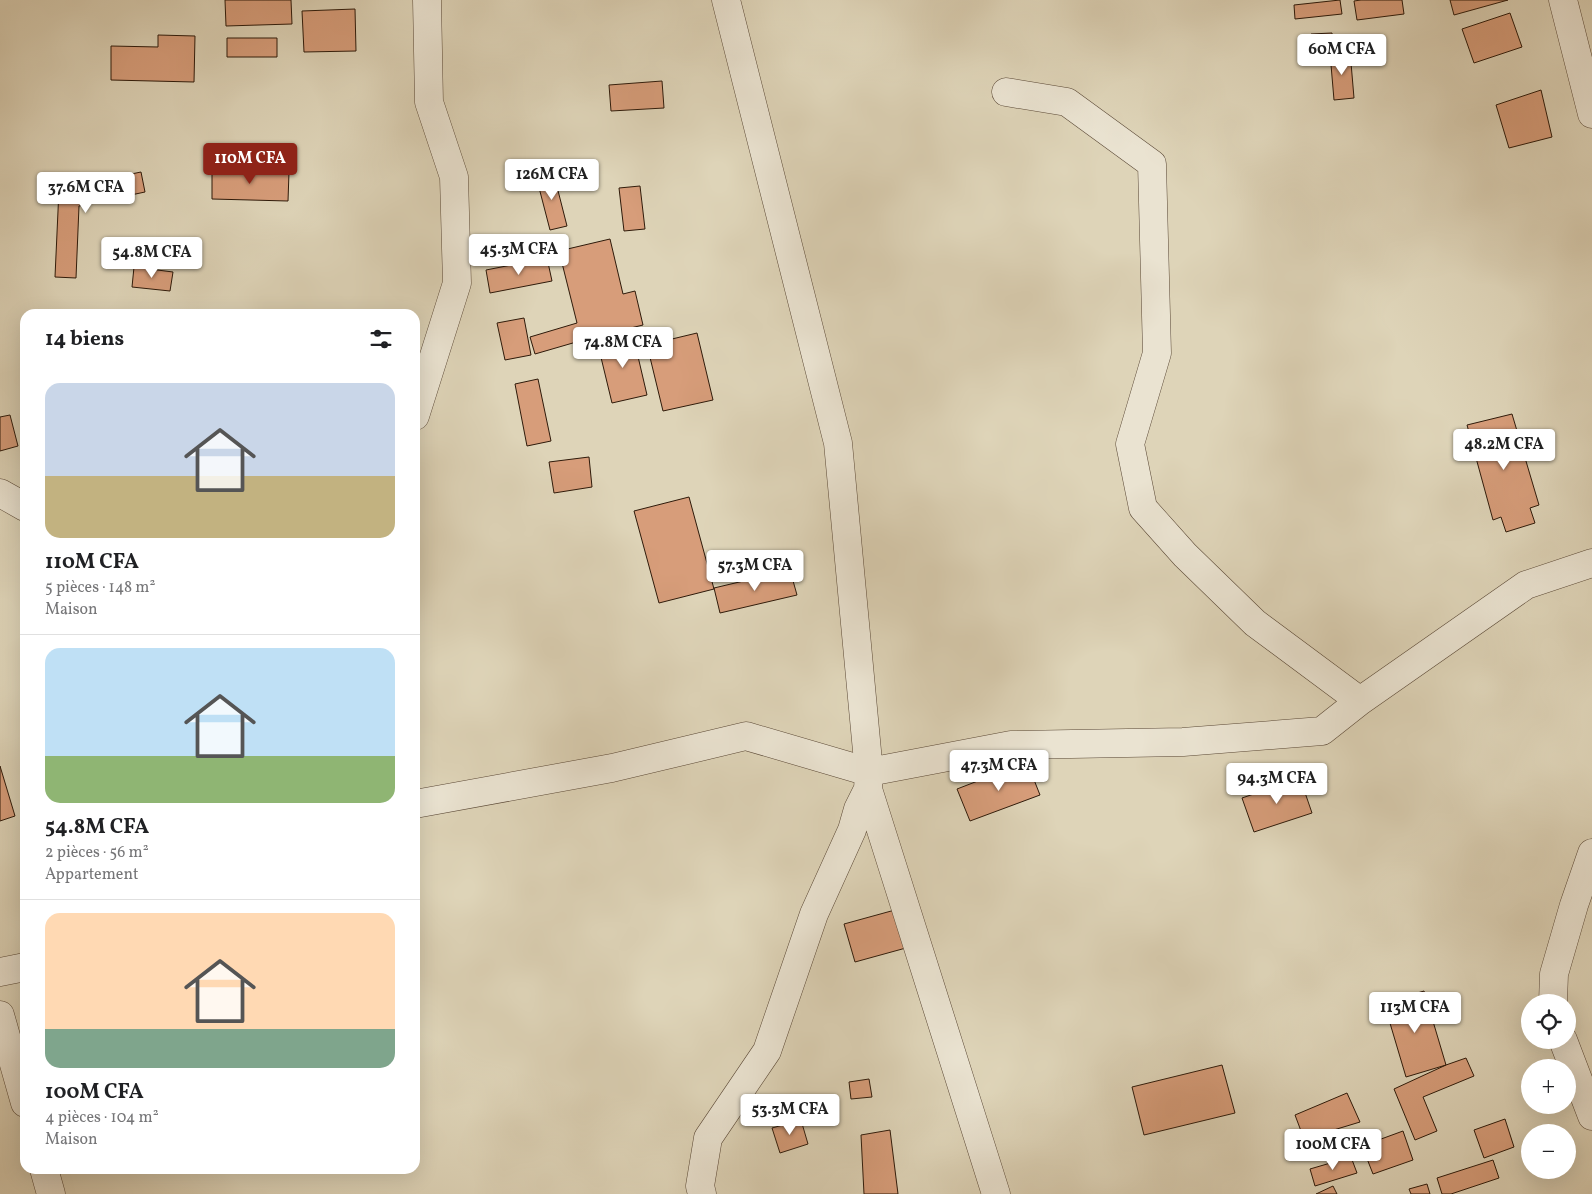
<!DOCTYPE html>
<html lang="fr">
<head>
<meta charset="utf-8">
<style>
	body { margin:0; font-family:Vollkorn,serif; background:#f2f2f2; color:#202124; height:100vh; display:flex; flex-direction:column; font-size:19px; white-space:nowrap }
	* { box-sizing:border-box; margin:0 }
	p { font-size:16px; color:#757577 }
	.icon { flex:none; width:28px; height:28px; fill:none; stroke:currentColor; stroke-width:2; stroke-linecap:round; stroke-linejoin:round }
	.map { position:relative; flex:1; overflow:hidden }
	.side { position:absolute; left:20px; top:309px; width:400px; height:865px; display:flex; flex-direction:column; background:#fff; border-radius:15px; box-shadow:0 5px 20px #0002 }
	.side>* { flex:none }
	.controls { position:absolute; left:1521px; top:994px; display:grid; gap:10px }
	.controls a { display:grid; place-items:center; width:55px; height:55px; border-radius:50%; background:#fff; box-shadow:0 5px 20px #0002; font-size:25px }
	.price { position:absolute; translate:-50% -42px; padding:0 11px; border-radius:5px; background:#fff; color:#222; font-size:16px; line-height:32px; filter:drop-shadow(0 1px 2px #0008) }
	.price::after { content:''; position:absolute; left:50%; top:30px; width:15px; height:11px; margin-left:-8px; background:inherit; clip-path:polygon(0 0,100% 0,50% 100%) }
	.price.selected { background:#8f2418; color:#fff }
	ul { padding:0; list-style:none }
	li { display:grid; align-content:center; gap:10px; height:265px; padding:0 25px }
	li+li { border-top:1px solid #e0e0e0 }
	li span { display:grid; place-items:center; height:155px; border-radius:15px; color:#555 }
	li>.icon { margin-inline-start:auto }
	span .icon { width:90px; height:90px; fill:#fffc; stroke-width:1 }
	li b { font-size:21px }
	h2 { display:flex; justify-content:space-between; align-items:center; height:60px; padding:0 25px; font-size:21px }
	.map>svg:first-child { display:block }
	.building { fill:#d79d7a; stroke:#2e1a0a }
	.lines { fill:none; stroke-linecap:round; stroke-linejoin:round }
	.minor-casing { stroke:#5a4836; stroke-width:29 }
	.minor { stroke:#eae3d1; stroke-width:28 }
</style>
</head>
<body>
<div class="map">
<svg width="1592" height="1194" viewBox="0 0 1592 1194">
	<rect width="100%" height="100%" fill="#ded4b8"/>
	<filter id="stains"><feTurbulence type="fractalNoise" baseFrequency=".004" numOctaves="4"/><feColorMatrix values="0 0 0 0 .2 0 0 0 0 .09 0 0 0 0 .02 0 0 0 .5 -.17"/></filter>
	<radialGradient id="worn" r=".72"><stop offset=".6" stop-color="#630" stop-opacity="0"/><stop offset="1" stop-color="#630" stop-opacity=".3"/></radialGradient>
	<!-- building -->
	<path class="building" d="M225 0H291L292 24 226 26Z
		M1340 0 1342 14 1295 19 1294 5Z
		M1361 0H1402L1404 14 1357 20 1354 1Z
		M1450 0H1508L1454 15Z
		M355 9 356 51 304 52 302 11Z
		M1510 13 1522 47 1474 63 1462 29Z
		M1332 33 1333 50H1312L1311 34Z
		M158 35 195 36 194 82 111 80V46L158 47Z
		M227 38H277V57H227Z
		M1350 51 1354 98 1334 100 1330 53Z
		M662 81 664 108 611 111 609 85Z
		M1541 90 1552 137 1509 148 1496 105Z
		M212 170 289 172 288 201 212 199Z
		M553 171 567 226 550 230 536 176Z
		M141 172 145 192 79 206 76 278 55 277 59 189Z
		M640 186 645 229 624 231 619 188Z
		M610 239 623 294 635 291 643 325 590 338 535 354 530 337 577 323 559 251Z
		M547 258 552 281 490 293 486 270Z
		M134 267 173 272 170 291 132 287Z
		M524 318 531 355 505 360 497 323Z
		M697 333 713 400 663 411 647 345Z
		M641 336 644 346 636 348 647 395 612 403 598 345Z
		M538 379 551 441 527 446 515 384Z
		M1512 414 1539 505 1530 508 1535 523 1506 532 1501 517 1493 520 1467 425Z
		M10 415 18 446 0 451V417Z
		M589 457 592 487 554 493 549 462Z
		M689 497 714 589 659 603 634 511Z
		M790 570 797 595 720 613 714 588Z
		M1027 762 1040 795 970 821 957 789Z
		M0 766 15 816 0 821Z
		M1300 778 1312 813 1254 832 1242 798Z
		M913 905 924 943 855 962 844 924Z
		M1424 991 1446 1065 1406 1077 1384 1003Z
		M1466 1058 1474 1076 1423 1097 1437 1131 1415 1140 1394 1089 1446 1065Z
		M1222 1065 1235 1113 1144 1135 1132 1087Z
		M869 1079 872 1097 851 1099 849 1082Z
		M1347 1093 1360 1122 1304 1139 1295 1115Z
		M1505 1119 1514 1147 1484 1158 1474 1130Z
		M801 1120 808 1144 780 1153 772 1128Z
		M890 1130 898 1194H864L861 1135Z
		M1403 1131 1413 1160 1373 1174 1362 1146Z
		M1351 1157 1357 1173 1315 1186 1310 1169Z
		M1493 1160 1499 1178 1451 1194H1442L1437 1178Z
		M1427 1184 1430 1194H1411L1409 1189Z
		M1333 1186 1337 1194H1316Z"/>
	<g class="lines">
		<defs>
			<path id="minor" d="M726 0 838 443 869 772 868 789 996 1194
				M1563 0 1592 114
				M1006 92 1067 102 1152 164 1157 353 1130 444 1143 508 1185 555 1255 623 1360 701
				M415 416 457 283 454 177 429 102 427 0
				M0 493 25 507
				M415 804 612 768 746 736 869 772 1011 745 1183 742 1322 731 1360 701 1526 585 1592 563
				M0 972 25 967
				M1553 1002 1554 974 1574 905 1592 853
				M0 1015 25 1103
				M1563 1040 1592 1116
				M44 1169 51 1194
				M702 1194 700 1186 708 1138 767 1051 814 914 852 830 858 809 868 789"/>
		</defs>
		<!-- minor casing -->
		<use href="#minor" class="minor-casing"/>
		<!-- minor -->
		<use href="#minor" class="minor"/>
	</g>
	<rect width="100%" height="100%" filter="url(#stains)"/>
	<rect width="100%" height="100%" fill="url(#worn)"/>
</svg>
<div class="controls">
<a><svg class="icon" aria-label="locate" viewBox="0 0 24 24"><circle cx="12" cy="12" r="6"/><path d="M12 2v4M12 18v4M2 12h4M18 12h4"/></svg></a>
<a>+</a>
<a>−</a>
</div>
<b class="price" style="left:1342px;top:76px">60M CFA</b>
<b class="price selected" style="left:250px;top:185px">110M CFA</b>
<b class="price" style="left:552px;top:201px">126M CFA</b>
<b class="price" style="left:86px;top:214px">37.6M CFA</b>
<b class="price" style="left:519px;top:276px">45.3M CFA</b>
<b class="price" style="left:152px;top:279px">54.8M CFA</b>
<b class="price" style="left:623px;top:369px">74.8M CFA</b>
<b class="price" style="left:1504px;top:471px">48.2M CFA</b>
<b class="price" style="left:755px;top:592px">57.3M CFA</b>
<b class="price" style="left:999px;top:792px">47.3M CFA</b>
<b class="price" style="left:1277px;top:805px">94.3M CFA</b>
<b class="price" style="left:1415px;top:1034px">113M CFA</b>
<b class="price" style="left:790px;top:1136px">53.3M CFA</b>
<b class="price" style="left:1333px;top:1171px">100M CFA</b>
<section class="side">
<h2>14 biens<svg class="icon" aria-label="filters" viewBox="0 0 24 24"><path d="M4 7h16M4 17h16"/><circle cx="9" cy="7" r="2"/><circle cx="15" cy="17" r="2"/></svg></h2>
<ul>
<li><span style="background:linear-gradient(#c9d6e8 60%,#c2b280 0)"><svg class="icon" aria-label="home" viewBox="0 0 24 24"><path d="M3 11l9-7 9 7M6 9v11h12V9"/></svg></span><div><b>110M CFA</b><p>5 pièces · 148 m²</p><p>Maison</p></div></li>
<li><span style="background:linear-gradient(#bfe0f5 70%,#8fb573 0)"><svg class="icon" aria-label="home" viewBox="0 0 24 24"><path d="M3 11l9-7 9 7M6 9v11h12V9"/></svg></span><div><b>54.8M CFA</b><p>2 pièces · 56 m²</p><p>Appartement</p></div></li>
<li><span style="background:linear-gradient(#ffd9b3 75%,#7fa58c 0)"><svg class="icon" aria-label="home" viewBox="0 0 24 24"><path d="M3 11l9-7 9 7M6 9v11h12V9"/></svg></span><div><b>100M CFA</b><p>4 pièces · 104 m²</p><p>Maison</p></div></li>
</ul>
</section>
</div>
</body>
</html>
